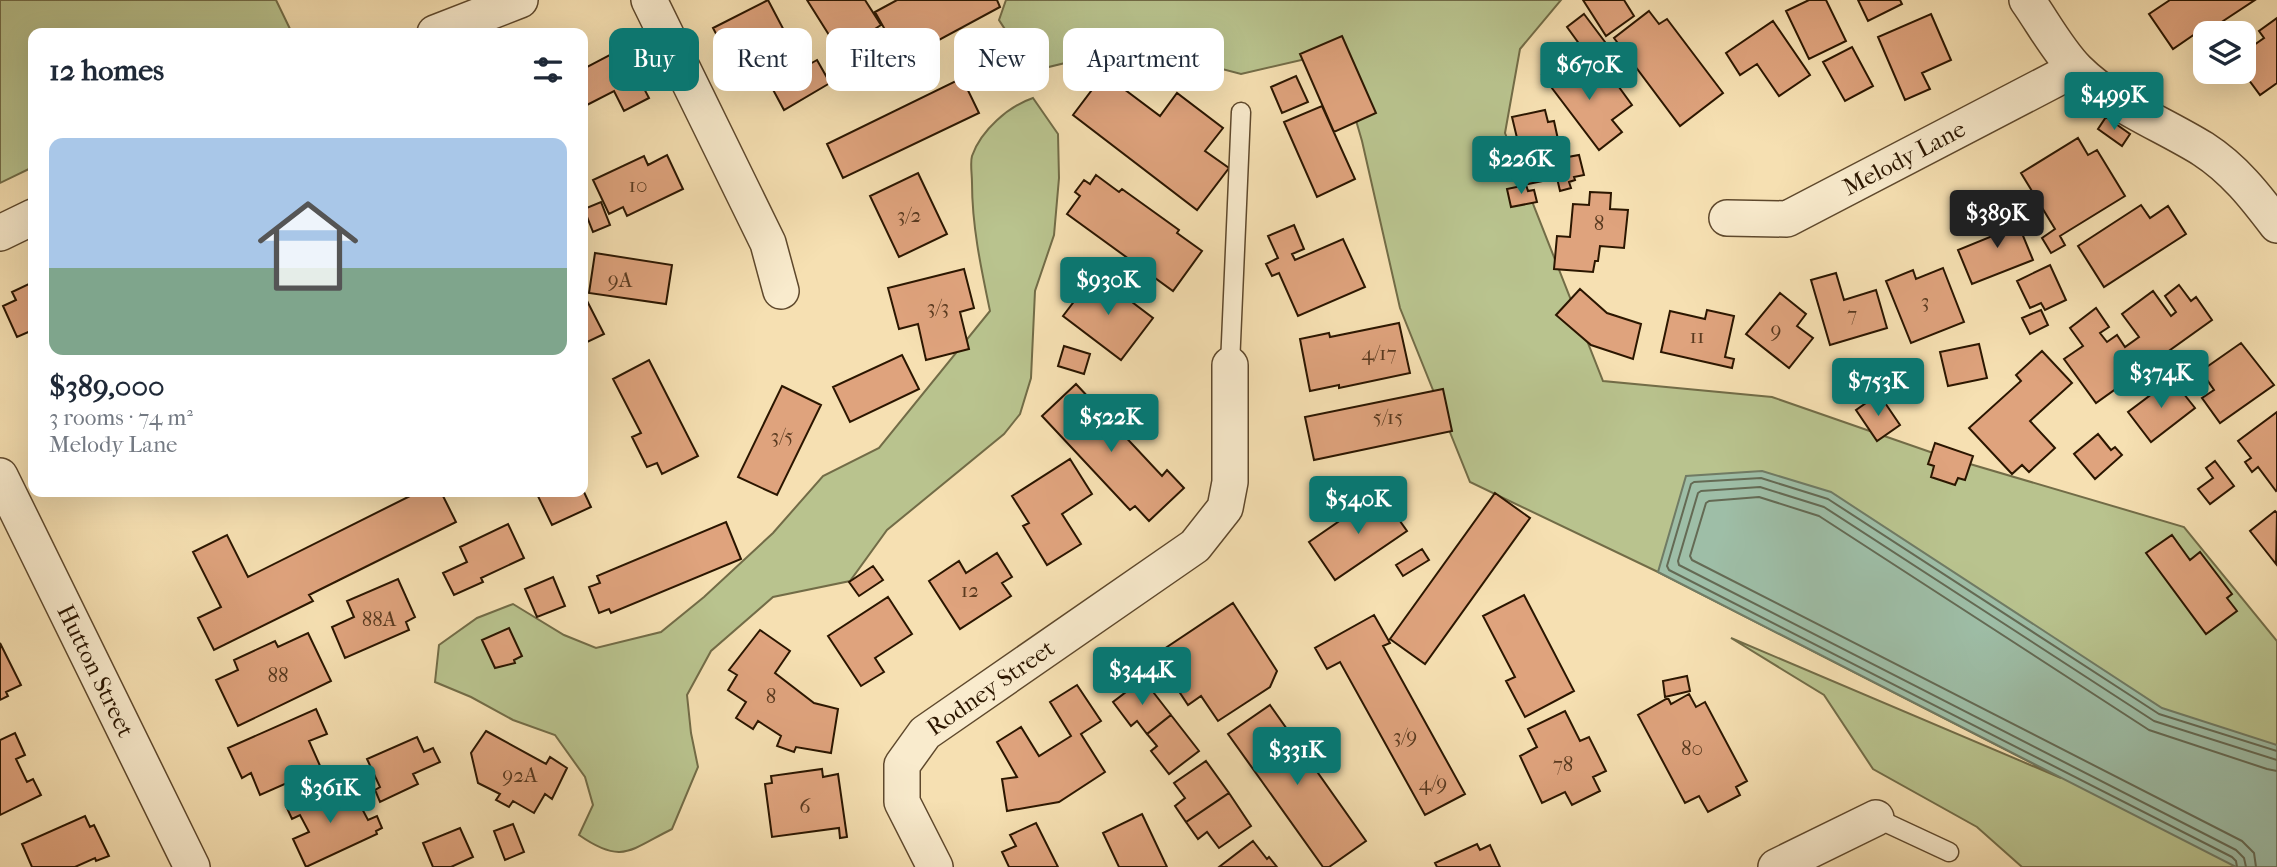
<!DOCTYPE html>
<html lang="en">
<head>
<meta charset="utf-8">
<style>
	body { margin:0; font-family:"IM FELL French Canon",serif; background:#f2f2f3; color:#1f2937; height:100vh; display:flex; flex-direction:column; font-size:26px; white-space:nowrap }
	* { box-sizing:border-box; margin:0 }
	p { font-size:23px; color:#747a83 }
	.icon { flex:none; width:38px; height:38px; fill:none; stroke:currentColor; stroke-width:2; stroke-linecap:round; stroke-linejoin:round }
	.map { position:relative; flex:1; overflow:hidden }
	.sheet { position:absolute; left:28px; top:28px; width:560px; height:469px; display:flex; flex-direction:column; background:#fff; border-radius:14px; box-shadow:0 7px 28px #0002 }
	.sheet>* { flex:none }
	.hud { position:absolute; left:609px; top:28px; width:665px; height:63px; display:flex; gap:14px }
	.fabs { position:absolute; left:2193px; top:21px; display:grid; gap:14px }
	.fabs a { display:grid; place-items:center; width:63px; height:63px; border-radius:14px; background:#fff; box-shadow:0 7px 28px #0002; font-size:35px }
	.price { position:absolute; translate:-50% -60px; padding:0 16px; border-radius:7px; background:#0f766e; color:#fff; font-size:23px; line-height:46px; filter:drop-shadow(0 2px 4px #0008) }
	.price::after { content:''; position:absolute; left:50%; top:42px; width:21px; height:16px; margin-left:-10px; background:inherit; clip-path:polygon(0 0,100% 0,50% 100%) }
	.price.current { background:#222; color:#fff }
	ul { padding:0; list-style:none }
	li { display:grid; align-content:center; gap:14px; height:371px; padding:0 21px }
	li+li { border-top:2px solid #e0e1e3 }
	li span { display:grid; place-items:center; height:217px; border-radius:14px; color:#555 }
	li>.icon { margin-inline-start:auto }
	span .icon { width:126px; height:126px; fill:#fffc; stroke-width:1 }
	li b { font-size:30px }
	h2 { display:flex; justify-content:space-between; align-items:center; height:84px; padding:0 21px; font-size:30px }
	.pill { padding:0 24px; border-radius:14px; background:#fff; box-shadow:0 7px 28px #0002; font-size:24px; line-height:63px }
	.pill.current { background:#0f766e; color:#fff }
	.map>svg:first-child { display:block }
	.green { fill:#b9c38e; stroke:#726c47; stroke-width:2 }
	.water { fill:#9ebea7; stroke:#707b64; stroke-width:2 }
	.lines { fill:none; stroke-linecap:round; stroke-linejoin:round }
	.shore { stroke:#646a54; stroke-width:2 }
	.building { fill:#dfa37d; stroke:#2b1600; stroke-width:2 }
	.lane-casing { stroke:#5e482c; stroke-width:21 }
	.street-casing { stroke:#5e482c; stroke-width:38 }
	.lane { stroke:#f9ebcd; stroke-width:18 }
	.street { stroke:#f9ebcd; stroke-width:35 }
	.labels { text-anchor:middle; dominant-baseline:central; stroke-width:5; stroke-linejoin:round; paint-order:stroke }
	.number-label { font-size:21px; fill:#58391f }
	.street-label { font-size:24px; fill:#2b1600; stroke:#f9ebcd }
</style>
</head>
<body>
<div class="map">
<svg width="2277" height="867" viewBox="0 0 2277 867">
	<rect width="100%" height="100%" fill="#f6e0b2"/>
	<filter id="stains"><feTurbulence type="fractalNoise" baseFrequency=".00286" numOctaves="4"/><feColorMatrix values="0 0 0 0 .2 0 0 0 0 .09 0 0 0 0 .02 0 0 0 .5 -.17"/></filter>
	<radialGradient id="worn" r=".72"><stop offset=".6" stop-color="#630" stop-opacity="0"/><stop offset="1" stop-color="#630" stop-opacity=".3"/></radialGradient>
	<!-- green -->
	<path class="green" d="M0 0H276L292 33H33V167L0 183Z
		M1006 0H1561L1520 49 1505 133 1603 381 1772 397 1936 454 2184 527 2277 641V867H2022L1977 827 1873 769 1824 695 1731 638 2061 778 1658 572 1470 482 1400 308 1362 141 1336 52 1241 74 1135 46 1032 71 999 20Z
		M1033 98 1058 134 1059 178 1054 235 1035 291 1031 378 1020 414 1004 434 887 530 850 581 773 597 711 651 687 695 691 733 698 767 672 829C630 850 622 865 579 835L593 805 585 777 555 735 513 720 471 697 435 682 439 645 477 618 513 604 564 635 596 648 661 632 704 597 773 533 823 476 879 448 990 311C981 268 972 226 972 183 972 174 970 163 972 156 981 130 1009 106 1033 98Z"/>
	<!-- water -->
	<path class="water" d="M1762 471 1831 492 2162 708 2277 745V867H2236L1658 572 1686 476Z"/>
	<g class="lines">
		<!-- shore -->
		<path class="shore" d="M2237 867 2236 861 2232 857 1669 570 1667 566 1691 484 1694 482 1761 478 1828 499 2159 714 2277 751
			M2246 867 2244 858 2236 850 1679 565 1678 561 1698 493 1701 491 1760 487 1824 507 2154 721 2277 760
			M2256 867 2254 853 2242 841 1692 560 1690 556 1706 503 1709 501 1759 497 1819 516 2149 730 2267 769 2277 771"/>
	</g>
	<!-- building -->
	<path class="building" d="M768 0 788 38 769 48 778 65 756 77 751 67 737 74 713 28Z
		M807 0H865L881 25 867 34 874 45 846 62Z
		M897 0H997L1000 7 902 60 875 12Z
		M1583 0H1624L1634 16 1606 36Z
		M1809 0H1826L1846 41 1809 59 1786 11Z
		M1858 0H1900L1902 4 1868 21Z
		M2170 0H2255L2211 29 2208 25 2173 49 2149 14Z
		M1649 11 1659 24 1667 19 1723 93 1680 126 1614 38Z
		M1584 14 1614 54 1596 67 1567 27Z
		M1931 14 1951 60 1922 73 1930 89 1905 100 1878 37Z
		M2277 18V83L2260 95 2243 72 2244 52 2264 38 2259 31Z
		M1773 21 1810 75 1779 96 1757 64 1740 75 1726 53Z
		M1342 36 1376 113 1334 132 1300 54Z
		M1852 47 1873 86 1845 101 1823 62Z
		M623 48 649 98 624 111 614 91 583 107V69Z
		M1565 57 1588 88 1608 72 1632 105 1612 120 1622 132 1599 150 1542 75Z
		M817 60 830 83 784 110 771 86Z
		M1104 74 1160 116 1177 93 1223 128 1205 151 1229 168 1197 210 1073 115Z
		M1296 76 1308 102 1282 113 1271 87Z
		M962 78 979 113 843 178 827 144Z
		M1322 106 1355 179 1317 197 1284 122Z
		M1545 110 1548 122 1554 121 1562 158 1579 155 1584 175 1574 177 1575 180 1569 182 1571 188 1560 191 1557 178 1528 184 1512 117Z
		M2106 117 2130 134 2122 146 2098 129Z
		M2078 138 2088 155 2097 150 2125 196 2060 236 2065 245 2051 253 2042 238 2055 229 2021 173Z
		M667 155 683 189 627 216 623 207 609 214 593 180 644 156 648 165Z
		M918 173 947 234 899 257 870 196Z
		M1096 175 1119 192 1122 189 1179 230 1177 233 1202 251 1173 291 1067 214 1080 196 1075 192 1084 180 1090 184Z
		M1526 185 1528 191 1534 190 1537 202 1511 207 1507 189Z
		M1590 192 1611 193 1610 209 1628 210 1624 248 1600 246 1598 261H1595L1593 272 1554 269 1557 236 1570 237 1573 204 1589 205Z
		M601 202 610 225 593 232 584 209Z
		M2141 205 2150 218 2168 206 2186 234 2104 287 2078 246Z
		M2012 209 2033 260 1972 284 1958 250 1995 235 1989 219Z
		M1294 225 1304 249 1292 254 1295 260 1343 239 1365 287 1298 316 1279 273 1272 276 1266 264 1278 258 1268 236Z
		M595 253 672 265 666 304 589 293Z
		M2050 265 2066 300 2045 310 2041 303 2030 308 2017 281Z
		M1943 268 1964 322 1911 343 1886 281 1913 270 1916 279Z
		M964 269 974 308 960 312 969 349 926 360 918 324 899 329 888 288Z
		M1836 273 1844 300 1876 290 1887 328 1830 345 1811 280Z
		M1095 274 1153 318 1121 360 1063 316Z
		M33 282V330L17 337 3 306 16 300 12 292Z
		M2179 285 2191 301 2196 297 2212 320 2096 403 2064 359 2083 346 2070 328 2096 308 2109 327 2100 333 2107 342 2117 335 2125 347 2139 337 2122 314 2153 291 2171 316 2176 312 2165 296Z
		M1580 289 1607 313 1641 324 1633 359 1591 345 1556 315Z
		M583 293 604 334 583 344Z
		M1780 293 1806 314 1797 326 1813 338 1789 368 1746 334Z
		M1707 310 1734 316 1725 357 1734 359 1732 368 1661 352 1670 311 1705 319Z
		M2041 310 2048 325 2030 334 2022 318Z
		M1399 323 1410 373 1339 388V385L1310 391 1300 339 1329 333 1330 337Z
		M2241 343 2274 385 2220 423 2202 398 2214 390 2201 371Z
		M1979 344 1987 378 1948 386 1940 352Z
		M1064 346 1090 354 1084 374 1058 366Z
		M2042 351 2072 383 2030 421 2055 448 2029 472 2022 465 2012 474 1969 428 2021 381 2016 375Z
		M902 355 919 389 850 422 833 387Z
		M649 360 698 456 662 474 657 463 647 467 632 437 641 433 613 379Z
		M2172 379 2195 408 2151 442 2128 412Z
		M1076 384 1162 476 1167 470 1184 488 1149 521 1135 506 1130 510 1042 416Z
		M782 386 821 405 777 495 738 477Z
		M1443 389 1452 431 1314 460 1305 417Z
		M1879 394 1900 425 1877 441 1856 410Z
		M2277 412V490L2276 491 2258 467 2252 472 2245 462 2251 458 2238 441Z
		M2098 434 2111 450 2115 447 2122 455 2095 479 2074 454Z
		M1935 443 1973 456 1965 480 1958 478 1955 485 1931 477 1934 466 1928 464Z
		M1070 459 1092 494 1062 514 1081 544 1047 565 1023 526 1029 523 1012 496Z
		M2215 461 2234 486 2210 504 2198 489 2213 478 2206 468Z
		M583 490 591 507 552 525 536 492H583Z
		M418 492H441L456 522 309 595 313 601 214 650 198 618 221 607 193 552 227 535 248 577Z
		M1380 493 1407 531 1335 580 1309 542Z
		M1495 493 1530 518 1425 664 1390 639Z
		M2275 511 2277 513 2276 564 2250 531Z
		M726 522 741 559 611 613 609 609 599 613 589 587 600 583 597 576Z
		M508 524 524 558 481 578 483 582 454 595 443 573 467 562 460 547Z
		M2172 535 2190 560 2200 552 2232 594 2227 598 2237 611 2206 634 2146 553Z
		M1422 549 1429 560 1403 576 1396 565Z
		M997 553 1012 577 1002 583 1011 596 960 629 929 581 959 561 966 573Z
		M873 566 883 580 859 596 849 582Z
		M553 577 565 606 537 617 525 589Z
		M398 579 415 617 406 622 409 630 345 658 332 627 354 617 347 601Z
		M1524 595 1574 691 1525 717 1506 681 1515 677 1483 616Z
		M888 597 912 634 875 658 884 672 861 686 828 636Z
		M1233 603 1277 671 1270 687 1218 721 1201 696 1188 705 1155 655Z
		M1374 615 1390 643 1383 646 1465 794 1425 815 1340 662 1327 669 1315 648Z
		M509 628 522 656 514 660 515 663 495 668 482 640Z
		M760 630 790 651 775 673 814 703 838 709 831 753 796 747 794 752 777 746 781 736 758 721 753 729 736 718 746 702 728 690 737 675 729 670Z
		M308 633 331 681 238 726 216 680 238 670 234 660 275 641 278 647Z
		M0 643 21 685 6 692 8 696 0 700Z
		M1687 676 1690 691 1665 697 1663 681Z
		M1143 679 1171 715 1147 734 1137 721 1131 726 1113 702Z
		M1077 685 1101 721 1081 734 1105 772 1059 802 1007 811 1002 779 1017 777 997 742 1021 727 1039 756 1071 736 1050 702Z
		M1689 694 1696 707 1705 702 1747 781 1736 787 1740 795 1708 812 1699 796 1685 803 1638 715 1668 698 1671 704Z
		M1270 705 1366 841 1329 867H1323L1228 734Z
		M316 709 327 734 309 741 321 768 260 795 251 773 242 778 228 748Z
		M1565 711 1580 741 1589 737 1606 771 1593 777 1600 791 1572 805 1565 792 1542 803 1520 756 1537 747 1528 729Z
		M1171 715 1199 751 1169 774 1151 751 1157 746 1147 734Z
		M486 731 546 764 550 757 567 768 552 799 545 794 534 813 513 801 509 807 496 800 500 794 478 783 471 753Z
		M15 733 25 755 16 759 27 782 33 779 41 795 0 815V740Z
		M417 737 424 752 433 748 440 762 413 774 418 784 380 802 375 790 380 787 367 759Z
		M1206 761 1229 793 1186 822 1175 806 1185 798 1174 783Z
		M822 769 823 777 838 774 847 837 840 838 839 828 772 837 765 784 772 783 771 776Z
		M333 784 344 807 358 801 368 820 377 816 382 828 376 831 377 834 306 867 293 839 309 832 300 815 292 819 286 806Z
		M1229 793 1251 826 1219 848 1207 832 1198 839 1186 822Z
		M1142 814 1167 867H1119L1103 833Z
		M85 816 90 827 94 825 109 856 96 861 95 858 75 867H32L22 844Z
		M1036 823 1058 867H1009L1002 852 1016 846 1010 835Z
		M513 824 524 852 505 860 494 831Z
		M460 828 473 857 451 867H433L423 843Z
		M1253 841 1267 859 1269 857 1277 867H1219Z
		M1477 844 1480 850 1490 845 1500 867H1437L1435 863Z"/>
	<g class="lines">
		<defs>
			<path id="lane" d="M1230 365 1241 112
				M1876 818 1949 852"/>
			<g id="street">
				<path d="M649 0 768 243 781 291"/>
				<path d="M2027 0C2042 21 2058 51 2077 70 2112 105 2161 123 2203 149 2234 169 2255 196 2277 225"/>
				<path d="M435 33 520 0"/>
				<path id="s1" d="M1727 218 1787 219 2075 69"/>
				<path d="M0 233 33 217"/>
				<path id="s2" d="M0 476 192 867"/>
				<path id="s3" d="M935 867 902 802V765L925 733 1195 546 1225 508 1230 482V365"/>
				<path d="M1776 867 1876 818"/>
			</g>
		</defs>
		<!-- lane casing -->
		<use href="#lane" class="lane-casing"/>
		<!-- street casing -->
		<use href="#street" class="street-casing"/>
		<!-- lane -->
		<use href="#lane" class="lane"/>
		<!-- street -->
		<use href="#street" class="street"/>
	</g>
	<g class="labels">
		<!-- number labels -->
		<g class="number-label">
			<text x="638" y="185">10</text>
			<text x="909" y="215">3/2</text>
			<text x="1599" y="223">8</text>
			<text x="620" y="280">9A</text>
			<text x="1925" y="301">3</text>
			<text x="938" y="307">3/3</text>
			<text x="1852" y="314">7</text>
			<text x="1776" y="330">9</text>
			<text x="1697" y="336">11</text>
			<text x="1379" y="353">4/17</text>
			<text x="1388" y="417">5/15</text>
			<text x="782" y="436">3/5</text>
			<text x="970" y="590">12</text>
			<text x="379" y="619">88A</text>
			<text x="278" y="675">88</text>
			<text x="771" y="696">8</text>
			<text x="1405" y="736">3/9</text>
			<text x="1692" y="748">80</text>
			<text x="1563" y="764">78</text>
			<text x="520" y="775">92A</text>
			<text x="1433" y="783">4/9</text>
			<text x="805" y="806">6</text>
		</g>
		<!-- street labels -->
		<g class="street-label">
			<text stroke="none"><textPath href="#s1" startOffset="192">Melody Lane</textPath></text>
			<text stroke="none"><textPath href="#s2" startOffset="217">Hutton Street</textPath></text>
			<text stroke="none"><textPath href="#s3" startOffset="229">Rodney Street</textPath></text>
		</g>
	</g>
	<rect width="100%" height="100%" filter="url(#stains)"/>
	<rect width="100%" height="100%" fill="url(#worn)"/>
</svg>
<div class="fabs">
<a><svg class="icon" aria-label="layers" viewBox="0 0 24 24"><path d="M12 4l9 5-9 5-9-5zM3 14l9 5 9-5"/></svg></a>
</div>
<b class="price" style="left:1589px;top:102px">$670K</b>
<b class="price" style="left:2114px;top:132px">$499K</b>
<b class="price" style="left:1521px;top:196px">$226K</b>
<b class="price current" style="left:1997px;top:250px">$389K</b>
<b class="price" style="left:1108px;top:317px">$930K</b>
<b class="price" style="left:2161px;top:410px">$374K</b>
<b class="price" style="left:1878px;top:418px">$753K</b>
<b class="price" style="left:1111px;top:454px">$522K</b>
<b class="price" style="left:1358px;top:536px">$540K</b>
<b class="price" style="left:1142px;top:707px">$344K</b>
<b class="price" style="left:1297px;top:787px">$331K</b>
<b class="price" style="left:330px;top:825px">$361K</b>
<div class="hud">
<a class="pill current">Buy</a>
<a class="pill">Rent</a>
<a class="pill">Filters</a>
<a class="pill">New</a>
<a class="pill">Apartment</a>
</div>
<section class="sheet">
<h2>12 homes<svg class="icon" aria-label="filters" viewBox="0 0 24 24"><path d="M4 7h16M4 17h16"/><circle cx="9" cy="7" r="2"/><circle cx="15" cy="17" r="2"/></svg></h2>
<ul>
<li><span style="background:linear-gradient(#a9c7e8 60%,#7fa58c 0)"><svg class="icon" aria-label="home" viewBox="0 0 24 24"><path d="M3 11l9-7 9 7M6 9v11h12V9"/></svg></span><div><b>$389,000</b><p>3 rooms · 74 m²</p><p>Melody Lane</p></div></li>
</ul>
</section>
</div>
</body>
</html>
